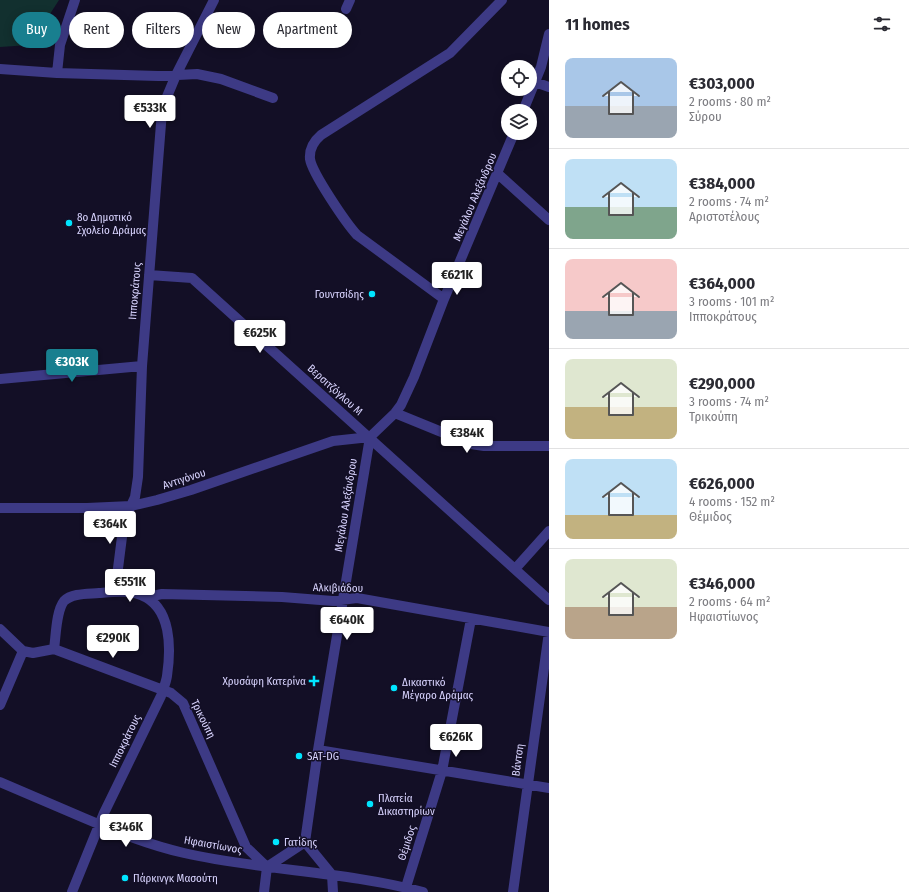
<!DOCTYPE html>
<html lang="en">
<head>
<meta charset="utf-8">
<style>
	body { margin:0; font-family:"Fira Sans Condensed",sans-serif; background:#f2f2f3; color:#2b2b33; height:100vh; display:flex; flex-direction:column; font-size:15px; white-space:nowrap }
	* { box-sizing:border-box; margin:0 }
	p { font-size:13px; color:#7c7c81 }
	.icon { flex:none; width:22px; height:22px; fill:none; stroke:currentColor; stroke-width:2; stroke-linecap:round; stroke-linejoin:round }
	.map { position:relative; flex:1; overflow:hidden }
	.drawer { display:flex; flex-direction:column; background:#fff; width:360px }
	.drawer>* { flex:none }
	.hud { position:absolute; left:12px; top:12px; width:380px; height:36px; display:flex; gap:8px }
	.buttons { position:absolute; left:501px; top:60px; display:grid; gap:8px }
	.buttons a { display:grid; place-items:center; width:36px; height:36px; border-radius:50%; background:#fff; box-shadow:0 2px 10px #0003; font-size:20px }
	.price { position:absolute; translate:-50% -34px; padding:0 9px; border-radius:4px; background:#fff; color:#222; font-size:13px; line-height:26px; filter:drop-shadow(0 1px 2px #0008) }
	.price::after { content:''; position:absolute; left:50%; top:24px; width:12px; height:9px; margin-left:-6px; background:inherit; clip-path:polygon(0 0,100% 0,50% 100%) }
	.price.on { background:#187f8f; color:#fff }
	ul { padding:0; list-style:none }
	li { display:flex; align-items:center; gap:12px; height:100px; padding:0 16px }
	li+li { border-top:1px solid #e1e1e2 }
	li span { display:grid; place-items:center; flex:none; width:112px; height:80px; border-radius:8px; color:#555 }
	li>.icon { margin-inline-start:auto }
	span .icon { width:48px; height:48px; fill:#fffc; stroke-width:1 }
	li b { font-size:17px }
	h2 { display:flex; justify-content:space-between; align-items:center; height:48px; padding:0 16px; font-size:17px }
	.pill { padding:0 14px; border-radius:18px; background:#fff; box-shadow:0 2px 10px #0003; font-size:14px; line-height:36px }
	.pill.on { background:#187f8f; color:#fff }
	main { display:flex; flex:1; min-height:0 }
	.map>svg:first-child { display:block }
	.green { fill:#12302f }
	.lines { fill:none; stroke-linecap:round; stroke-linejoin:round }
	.minor { stroke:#3d3a85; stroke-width:10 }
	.poi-dot { fill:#00e5ff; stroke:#130f26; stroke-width:1.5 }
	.labels { text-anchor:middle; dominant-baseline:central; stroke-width:3; stroke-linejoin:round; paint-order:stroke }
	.street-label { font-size:11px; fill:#d9d4ff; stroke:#130f26 }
	.poi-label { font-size:11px; fill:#d9d4ff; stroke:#130f26; text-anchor:start }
</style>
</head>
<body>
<main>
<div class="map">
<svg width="549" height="892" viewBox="0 0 549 892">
	<rect width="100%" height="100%" fill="#130f26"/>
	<!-- green -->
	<path class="green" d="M0 0H59L30 45 0 47Z"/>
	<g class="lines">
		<!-- minor -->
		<path class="minor" d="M346 9 350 0
			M0 69 57 73 158 76 197 74 221 79 273 98
			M57 73 60 45 75 0
			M535 82 549 87
			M523 111 541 67 549 34
			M498 174 549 220
			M149 275 192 278 549 600
			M444 299 357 235C346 223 312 173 310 159 309 148 314 141 321 135L450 53 502 0
			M0 379 142 366
			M395 413 471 444 484 446H549
			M0 508H87L131 506 157 500 191 490 333 441 370 437
			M515 569 549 531
			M115 592 124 521 135 497 138 477 142 366 162 111 166 99 176 75 214 0
			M150 600 157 595 162 594 282 597 333 601 357 598 549 632
			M0 629 23 651
			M54 649C56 636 56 611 64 601 72 593 88 594 99 593 112 592 128 590 141 595 172 607 171 649 167 676 166 683 163 689 161 696L104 813 72 892
			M54 649 171 693 183 703 246 847 267 867
			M0 705 23 651 33 653 54 649
			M318 750 549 788
			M0 782C28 794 56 806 84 818 117 832 149 845 184 853 263 871 345 871 423 892
			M305 842 332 875
			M332 875 333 892
			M406 887 442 771 471 619
			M264 892 267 867 305 842 318 750 370 437 395 413 401 405 414 377 444 299 514 133
			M513 892 549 632"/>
	</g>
	<!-- markers -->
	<g class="poi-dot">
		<circle cx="69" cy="223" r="4"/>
		<circle cx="372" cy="294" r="4"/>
		<path d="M312 675h4v4h4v4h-4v4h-4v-4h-4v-4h4z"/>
		<circle cx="394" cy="688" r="4"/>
		<circle cx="299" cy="756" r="4"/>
		<circle cx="370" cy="804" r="4"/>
		<circle cx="276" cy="842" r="4"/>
		<circle cx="125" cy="878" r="4"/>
	</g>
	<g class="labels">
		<!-- street labels -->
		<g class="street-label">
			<text transform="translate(475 197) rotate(-67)">Μεγάλου Αλεξάνδρου</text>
			<text transform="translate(135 291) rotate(-85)">Ιπποκράτους</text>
			<text transform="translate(335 390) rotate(42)">Βερσιτζόγλου Μ</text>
			<text transform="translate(184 479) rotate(-18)">Αντιγόνου</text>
			<text transform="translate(346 505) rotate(-81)">Μεγάλου Αλεξάνδρου</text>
			<text transform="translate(338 588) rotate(1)">Αλκιβιάδου</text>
			<text transform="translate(203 719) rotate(64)">Τρικούπη</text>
			<text transform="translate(125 741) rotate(-64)">Ιπποκράτους</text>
			<text transform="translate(518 760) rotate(-82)">Βάντση</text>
			<text transform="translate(407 843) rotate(-72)">Θέμιδος</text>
			<text transform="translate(213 845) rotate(10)">Ηφαιστίωνος</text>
		</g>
		<!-- poi labels -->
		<g class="poi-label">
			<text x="77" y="217">8ο Δημοτικό<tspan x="77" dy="13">Σχολείο Δράμας</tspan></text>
			<text x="364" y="294" text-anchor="end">Γουντσίδης</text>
			<text x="306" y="681" text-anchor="end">Χρυσάφη Κατερίνα</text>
			<text x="402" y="682">Δικαστικό<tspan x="402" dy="13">Μέγαρο Δράμας</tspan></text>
			<text x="307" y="756">SAT-DG</text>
			<text x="378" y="798">Πλατεία<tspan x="378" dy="13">Δικαστηρίων</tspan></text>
			<text x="284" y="842">Γατίδης</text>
			<text x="133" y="878">Πάρκινγκ Μασούτη</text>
		</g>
	</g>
</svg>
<div class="buttons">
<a><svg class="icon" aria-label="locate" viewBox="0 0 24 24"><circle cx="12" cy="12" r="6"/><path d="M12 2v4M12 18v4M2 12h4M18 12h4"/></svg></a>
<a><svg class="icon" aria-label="layers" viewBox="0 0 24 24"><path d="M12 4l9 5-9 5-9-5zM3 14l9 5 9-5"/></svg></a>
</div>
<b class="price" style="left:150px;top:129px">€533K</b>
<b class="price" style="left:457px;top:296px">€621K</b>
<b class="price" style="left:260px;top:354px">€625K</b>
<b class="price on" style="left:72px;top:383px">€303K</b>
<b class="price" style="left:467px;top:454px">€384K</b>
<b class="price" style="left:110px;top:545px">€364K</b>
<b class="price" style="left:130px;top:603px">€551K</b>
<b class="price" style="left:347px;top:641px">€640K</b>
<b class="price" style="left:113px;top:659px">€290K</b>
<b class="price" style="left:456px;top:758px">€626K</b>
<b class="price" style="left:126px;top:848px">€346K</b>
<div class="hud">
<a class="pill on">Buy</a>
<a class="pill">Rent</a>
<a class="pill">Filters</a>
<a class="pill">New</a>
<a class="pill">Apartment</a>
</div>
</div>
<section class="drawer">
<h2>11 homes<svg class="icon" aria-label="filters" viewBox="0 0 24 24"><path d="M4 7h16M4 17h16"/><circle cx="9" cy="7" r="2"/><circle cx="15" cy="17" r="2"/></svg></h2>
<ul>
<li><span style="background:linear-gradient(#a9c7e8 60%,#9aa5b1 0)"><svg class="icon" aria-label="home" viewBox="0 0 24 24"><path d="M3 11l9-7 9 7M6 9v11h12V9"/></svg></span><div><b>€303,000</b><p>2 rooms · 80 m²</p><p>Σύρου</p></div></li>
<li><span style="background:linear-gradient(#bfe0f5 60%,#7fa58c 0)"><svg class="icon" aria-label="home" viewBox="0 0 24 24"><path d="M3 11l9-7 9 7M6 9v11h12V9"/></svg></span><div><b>€384,000</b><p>2 rooms · 74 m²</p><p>Αριστοτέλους</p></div></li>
<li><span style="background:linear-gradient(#f6c9c9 65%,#9aa5b1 0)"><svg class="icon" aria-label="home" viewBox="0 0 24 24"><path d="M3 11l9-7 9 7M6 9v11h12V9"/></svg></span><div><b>€364,000</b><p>3 rooms · 101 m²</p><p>Ιπποκράτους</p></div></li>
<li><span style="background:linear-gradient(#dfe7d0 60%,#c2b280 0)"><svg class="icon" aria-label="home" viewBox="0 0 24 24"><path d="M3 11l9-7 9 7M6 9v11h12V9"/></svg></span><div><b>€290,000</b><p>3 rooms · 74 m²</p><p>Τρικούπη</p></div></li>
<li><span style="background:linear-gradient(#bfe0f5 70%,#c2b280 0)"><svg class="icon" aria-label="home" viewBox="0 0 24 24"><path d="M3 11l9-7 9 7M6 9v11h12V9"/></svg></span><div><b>€626,000</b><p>4 rooms · 152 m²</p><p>Θέμιδος</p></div></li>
<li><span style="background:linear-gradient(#dfe7d0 60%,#b9a48a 0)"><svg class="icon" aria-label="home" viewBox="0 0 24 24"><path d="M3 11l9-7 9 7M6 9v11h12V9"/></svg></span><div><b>€346,000</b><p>2 rooms · 64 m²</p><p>Ηφαιστίωνος</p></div></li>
</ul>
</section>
</main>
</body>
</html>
